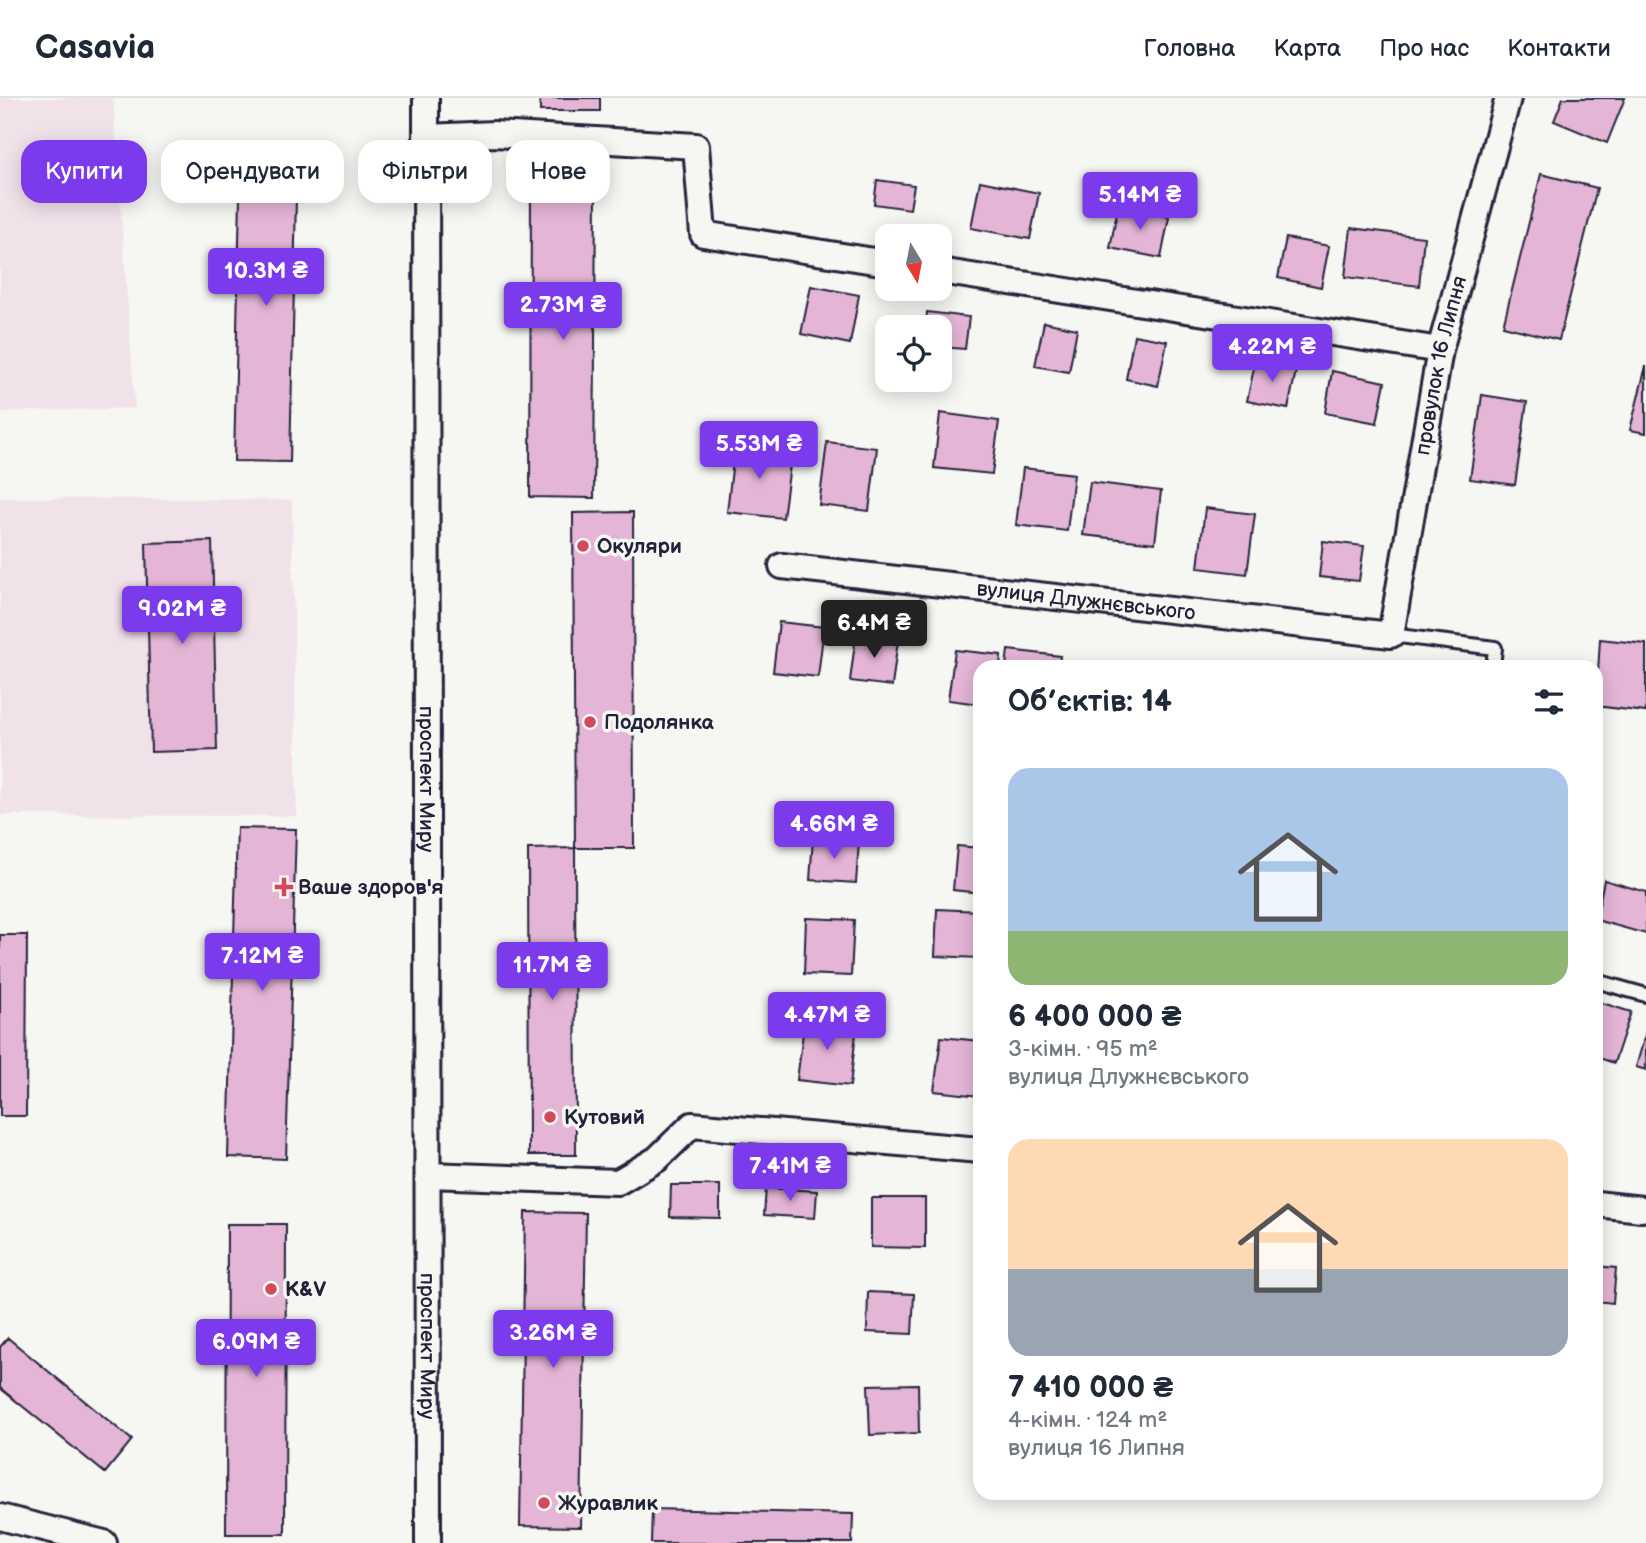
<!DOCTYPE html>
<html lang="uk">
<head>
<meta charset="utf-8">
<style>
	body { margin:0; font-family:"Balsamiq Sans",sans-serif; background:#f6f6f7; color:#1f2937; height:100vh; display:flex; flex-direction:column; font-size:26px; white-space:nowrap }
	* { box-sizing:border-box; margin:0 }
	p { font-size:23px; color:#747a83 }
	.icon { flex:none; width:38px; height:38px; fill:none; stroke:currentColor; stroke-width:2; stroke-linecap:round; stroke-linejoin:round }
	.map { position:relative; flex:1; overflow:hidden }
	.sheet { position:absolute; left:973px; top:562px; width:630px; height:840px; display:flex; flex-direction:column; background:#fff; border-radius:21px; box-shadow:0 4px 18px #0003 }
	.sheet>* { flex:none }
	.top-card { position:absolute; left:21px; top:42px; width:665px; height:63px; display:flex; gap:14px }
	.needle { width:46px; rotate:170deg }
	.tools { position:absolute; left:875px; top:126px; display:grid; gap:14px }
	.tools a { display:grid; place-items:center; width:77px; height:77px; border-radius:14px; background:#fff; box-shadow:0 4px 18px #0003; font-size:35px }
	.price { position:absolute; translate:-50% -60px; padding:0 16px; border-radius:7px; background:#7c3aed; color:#fff; font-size:23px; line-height:46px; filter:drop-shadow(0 2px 4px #0008) }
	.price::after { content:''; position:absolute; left:50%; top:42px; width:21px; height:16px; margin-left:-10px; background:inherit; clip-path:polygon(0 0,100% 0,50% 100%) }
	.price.selected { background:#222; color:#fff }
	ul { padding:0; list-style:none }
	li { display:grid; align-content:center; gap:14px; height:371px; padding:0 35px }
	li span { display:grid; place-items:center; height:217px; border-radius:21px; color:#555 }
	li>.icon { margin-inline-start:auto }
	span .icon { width:126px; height:126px; fill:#fffc; stroke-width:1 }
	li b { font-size:30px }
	h2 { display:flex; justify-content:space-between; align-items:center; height:84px; padding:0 35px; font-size:30px }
	.pill { padding:0 24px; border-radius:21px; background:#fff; box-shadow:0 4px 18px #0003; font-size:24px; line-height:63px }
	.pill.selected { background:#7c3aed; color:#fff }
	header { display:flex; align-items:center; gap:42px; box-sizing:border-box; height:98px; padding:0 35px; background:#fff; border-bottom:2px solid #e0e1e3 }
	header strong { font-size:33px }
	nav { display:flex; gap:38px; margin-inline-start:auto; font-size:24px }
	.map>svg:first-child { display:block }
	.built { fill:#f1e2ea }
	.building { fill:#e5b5d6; stroke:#22223b; stroke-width:2 }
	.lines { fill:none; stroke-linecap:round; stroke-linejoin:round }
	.lane-casing { stroke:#22223b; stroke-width:18 }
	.street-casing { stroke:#22223b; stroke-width:30 }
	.lane { stroke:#f6f6f2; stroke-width:12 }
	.street { stroke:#f6f6f2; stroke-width:24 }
	.poi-dot { fill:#d1495b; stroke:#f6f6f2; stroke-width:2.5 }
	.labels { text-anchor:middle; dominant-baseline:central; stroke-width:7; stroke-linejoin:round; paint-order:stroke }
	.street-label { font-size:21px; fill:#22223b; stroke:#f6f6f2 }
	.poi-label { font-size:21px; font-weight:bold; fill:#22223b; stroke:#f6f6f2; text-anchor:start }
</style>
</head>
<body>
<header>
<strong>Casavia</strong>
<nav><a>Головна</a><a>Карта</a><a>Про нас</a><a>Контакти</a></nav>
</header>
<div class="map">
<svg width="1646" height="1445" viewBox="0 0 1646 1445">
	<rect width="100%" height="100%" fill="#f6f6f2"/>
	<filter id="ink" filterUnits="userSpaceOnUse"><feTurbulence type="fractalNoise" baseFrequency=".0143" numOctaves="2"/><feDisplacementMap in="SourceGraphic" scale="14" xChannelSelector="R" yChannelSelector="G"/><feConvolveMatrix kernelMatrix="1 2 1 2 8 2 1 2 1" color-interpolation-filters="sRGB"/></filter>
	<g filter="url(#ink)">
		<!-- built -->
		<path class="built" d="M0 0H113L135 310 0 314Z
			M0 400 292 402 297 718 0 717Z"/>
		<!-- building -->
		<path class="building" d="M540 0H600V13H540Z
			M1563 0H1625L1607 45 1554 23Z
			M241 55 297 56 290 364 234 363Z
			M1541 76 1597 90 1559 242 1503 228Z
			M877 82 914 87 910 111 874 106Z
			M980 83 1039 95 1030 141 971 130Z
			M531 90H596L594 400 530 399Z
			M1118 109 1169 119 1161 160 1110 150Z
			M1351 130 1424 139 1419 188 1345 179Z
			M1286 140 1329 148 1321 189 1278 180Z
			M811 188 859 197 850 246 801 236Z
			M927 214 969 219 965 251 940 249V229H926Z
			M1044 224 1077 231 1069 274 1035 268Z
			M1134 237 1167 243 1158 288 1126 281Z
			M1256 260 1297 268 1288 311 1247 303Z
			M1646 268V335L1630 332Z
			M1332 273 1385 284 1377 325 1325 315Z
			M1482 297 1527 304 1515 387 1470 381Z
			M940 315 999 323 992 376 934 370Z
			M827 344 877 350 869 413 819 407Z
			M735 345 792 352 783 420 727 414Z
			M1023 370 1074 376 1067 433 1016 427Z
			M1090 384 1161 393 1155 445 1083 437Z
			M1205 410 1255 416 1247 476 1198 470Z
			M633 414 634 750H575L573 415Z
			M212 443 217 652 151 654 146 445Z
			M1323 443 1364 448 1359 483 1319 479Z
			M779 524 824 529 818 579 773 574Z
			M856 537 898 542 892 588 850 583Z
			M1600 541 1646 546V614L1596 608Z
			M955 552 1001 557 1000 569H980V606L948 602Z
			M1008 552 1060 558 1059 569H1006Z
			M237 730 296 731 286 1061 228 1059Z
			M813 740 859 744 856 785 810 782Z
			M957 748 980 750V795L953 792Z
			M575 750 576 1057H529L528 751Z
			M1604 782 1646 794V836L1596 822Z
			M937 811 980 813V860L935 858Z
			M806 820 854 822 851 878 804 876Z
			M0 837H27L26 1018H0Z
			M1596 903 1631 914 1614 965 1596 959Z
			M805 919 857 926 850 988 797 982Z
			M1646 934V972L1636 969Z
			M941 939 980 943V998L934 993Z
			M671 1087H720V1120L670 1119Z
			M766 1090 817 1093 815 1120 764 1117Z
			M871 1100H925V1150L871 1149Z
			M525 1114 586 1115 581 1429 520 1428Z
			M227 1126H286L285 1436H226Z
			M1596 1168 1616 1170 1613 1205 1596 1203Z
			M868 1194 914 1196 912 1236 867 1234Z
			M8 1240 132 1342 105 1375 0 1290V1249Z
			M918 1286 919 1335 870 1337 868 1287Z
			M652 1411 853 1416 852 1445H651Z"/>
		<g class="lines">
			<defs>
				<path id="lane" d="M1391 537 1495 550 1493 569
					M1596 883 1646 897"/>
				<g id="street">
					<path id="s1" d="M426 0 428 1445"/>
					<path d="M427 39 494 36 696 48 703 136 887 165"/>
					<path d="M940 173 1440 252"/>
					<path id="s2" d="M782 468 1391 537 1440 252 1508 0"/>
					<path d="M428 1077 618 1084 657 1061 692 1027 980 1052"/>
					<path d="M1596 1106 1642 1111"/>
					<path d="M0 1419 104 1445"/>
				</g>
			</defs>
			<!-- lane casing -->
			<use href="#lane" class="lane-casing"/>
			<!-- street casing -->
			<use href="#street" class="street-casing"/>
			<!-- lane -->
			<use href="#lane" class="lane"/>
			<!-- street -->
			<use href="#street" class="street"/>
		</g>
	</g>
	<!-- markers -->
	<g class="poi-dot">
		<circle cx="583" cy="448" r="7"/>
		<circle cx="590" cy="624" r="7"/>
		<path d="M280.5 778.5h7v7h7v7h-7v7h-7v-7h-7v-7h7z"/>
		<circle cx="550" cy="1019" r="7"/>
		<circle cx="271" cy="1191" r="7"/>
		<circle cx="544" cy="1405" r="7"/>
	</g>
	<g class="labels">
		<!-- street labels -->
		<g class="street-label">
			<text stroke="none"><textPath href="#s2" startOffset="887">провулок 16 Липня</textPath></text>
			<text stroke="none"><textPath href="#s2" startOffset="306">вулиця Длужнєвського</textPath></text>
			<text stroke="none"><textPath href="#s1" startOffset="681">проспект Миру</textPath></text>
			<text stroke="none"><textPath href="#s1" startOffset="1248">проспект Миру</textPath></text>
		</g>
		<!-- poi labels -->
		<g class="poi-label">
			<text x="597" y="448">Окуляри</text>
			<text x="604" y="624">Подолянка</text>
			<text x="298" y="789">Ваше здоров'я</text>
			<text x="564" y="1019">Кутовий</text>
			<text x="285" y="1191">K&amp;V</text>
			<text x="558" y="1405">Журавлик</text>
		</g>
	</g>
</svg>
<div class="tools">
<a><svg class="needle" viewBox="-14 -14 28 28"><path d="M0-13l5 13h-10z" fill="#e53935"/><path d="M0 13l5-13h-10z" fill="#747a83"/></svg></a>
<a><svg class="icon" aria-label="locate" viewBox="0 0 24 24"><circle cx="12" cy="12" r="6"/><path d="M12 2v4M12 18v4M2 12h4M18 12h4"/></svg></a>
</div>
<b class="price" style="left:1140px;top:134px">5.14M ₴</b>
<b class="price" style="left:266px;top:210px">10.3M ₴</b>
<b class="price" style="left:563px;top:244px">2.73M ₴</b>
<b class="price" style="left:1272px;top:286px">4.22M ₴</b>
<b class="price" style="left:759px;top:383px">5.53M ₴</b>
<b class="price" style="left:182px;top:548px">9.02M ₴</b>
<b class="price selected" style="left:874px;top:562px">6.4M ₴</b>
<b class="price" style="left:834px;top:763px">4.66M ₴</b>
<b class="price" style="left:262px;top:895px">7.12M ₴</b>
<b class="price" style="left:552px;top:904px">11.7M ₴</b>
<b class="price" style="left:827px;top:954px">4.47M ₴</b>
<b class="price" style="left:790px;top:1105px">7.41M ₴</b>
<b class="price" style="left:553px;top:1272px">3.26M ₴</b>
<b class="price" style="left:256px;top:1281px">6.09M ₴</b>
<div class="top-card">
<a class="pill selected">Купити</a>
<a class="pill">Орендувати</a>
<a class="pill">Фільтри</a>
<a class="pill">Нове</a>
</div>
<section class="sheet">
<h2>Об’єктів: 14<svg class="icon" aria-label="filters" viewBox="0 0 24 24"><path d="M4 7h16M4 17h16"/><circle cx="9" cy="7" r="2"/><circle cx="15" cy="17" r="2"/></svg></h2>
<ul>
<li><span style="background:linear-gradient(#a9c7e8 75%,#8fb573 0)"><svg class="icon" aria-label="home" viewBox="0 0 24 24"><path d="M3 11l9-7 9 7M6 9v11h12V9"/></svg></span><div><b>6 400 000 ₴</b><p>3-кімн. · 95 m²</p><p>вулиця Длужнєвського</p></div></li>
<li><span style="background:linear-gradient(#ffd9b3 60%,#9aa5b1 0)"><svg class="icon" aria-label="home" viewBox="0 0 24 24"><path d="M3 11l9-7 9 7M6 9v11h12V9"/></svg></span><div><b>7 410 000 ₴</b><p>4-кімн. · 124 m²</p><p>вулиця 16 Липня</p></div></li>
</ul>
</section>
</div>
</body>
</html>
